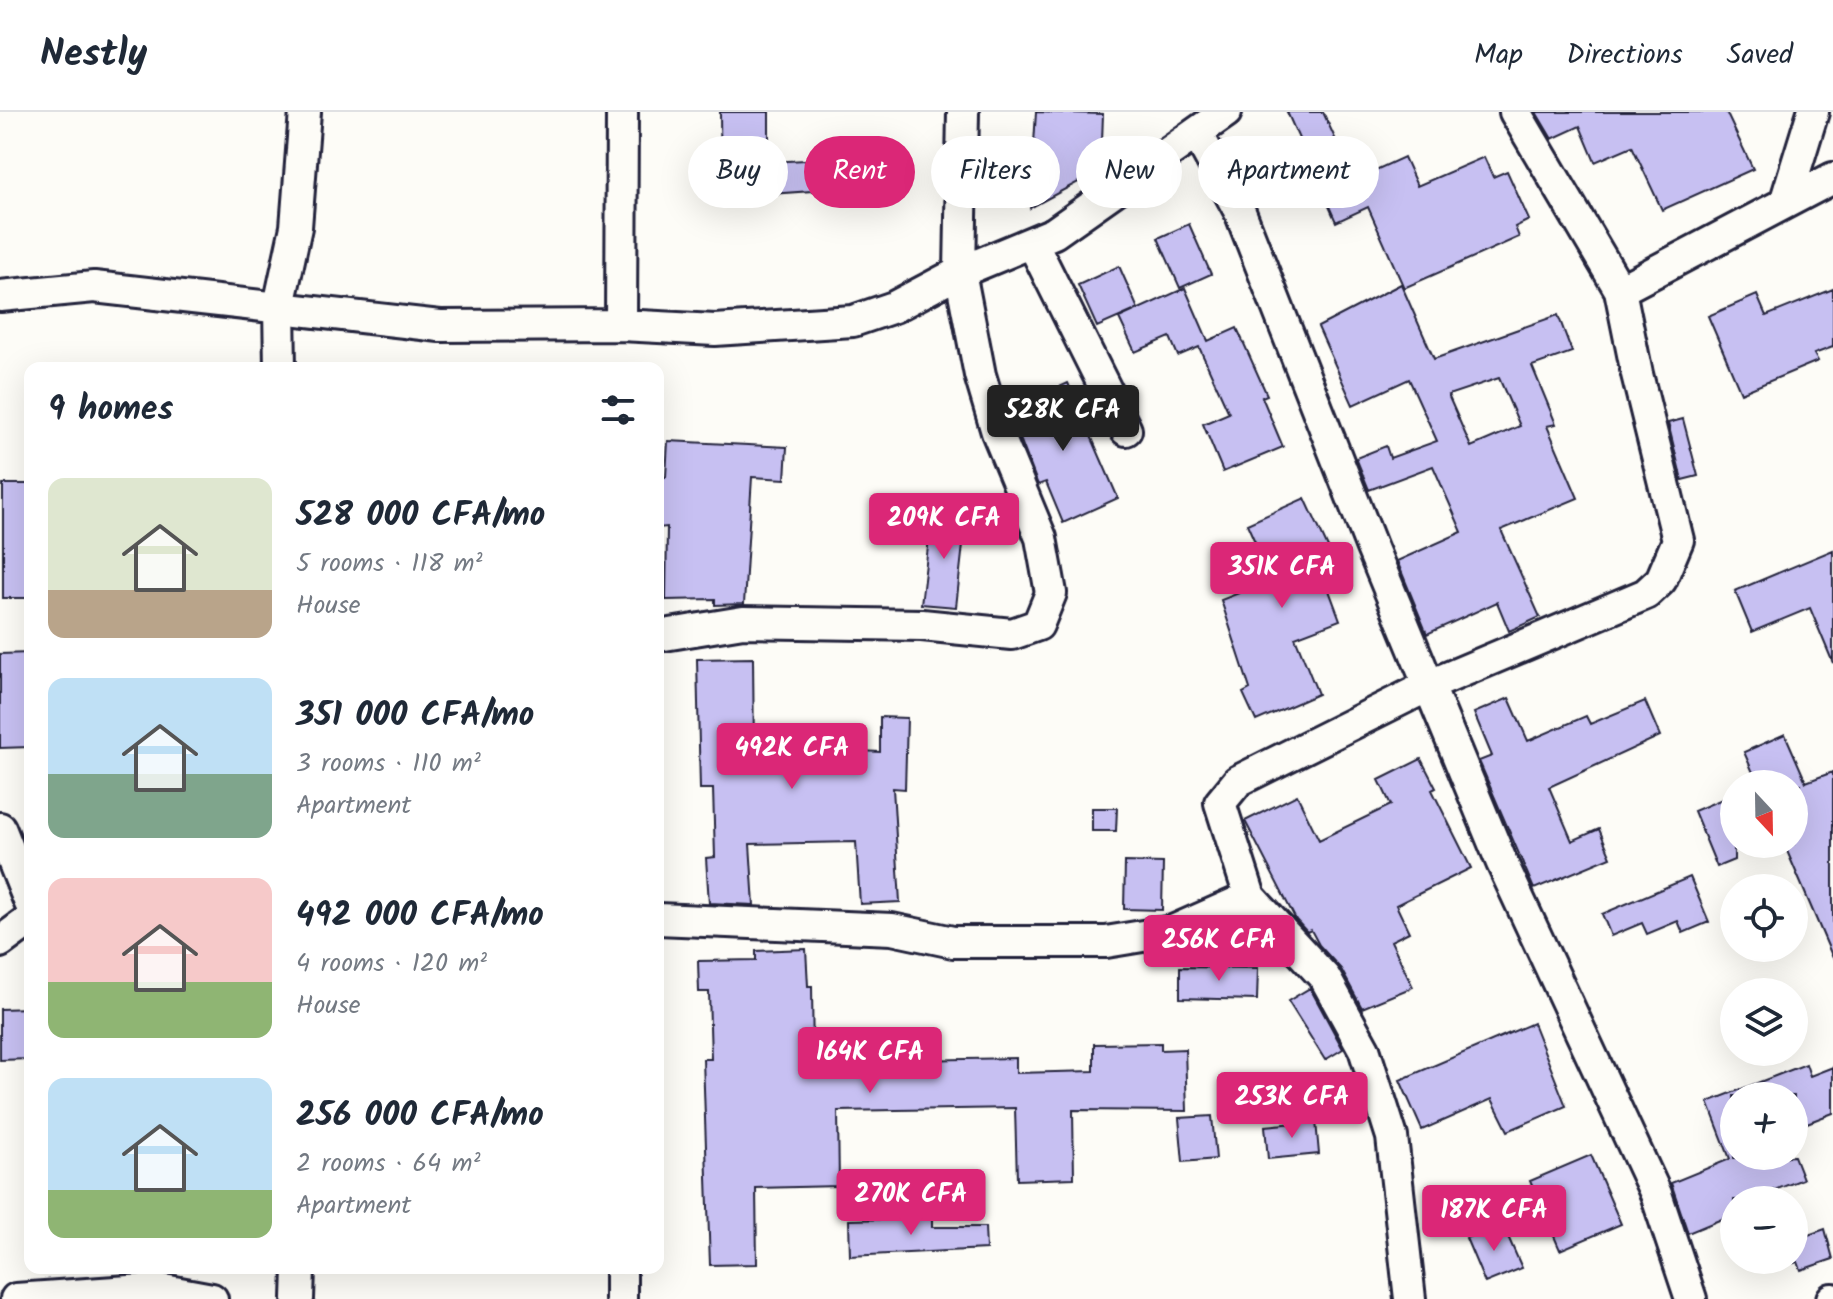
<!DOCTYPE html>
<html lang="en">
<head>
<meta charset="utf-8">
<style>
	body { margin:0; font-family:Kalam,sans-serif; background:#f2f2f3; color:#1f2937; height:100vh; display:flex; flex-direction:column; font-size:30px; white-space:nowrap }
	* { box-sizing:border-box; margin:0 }
	p { font-size:26px; color:#747a83 }
	.icon { flex:none; width:44px; height:44px; fill:none; stroke:currentColor; stroke-width:2; stroke-linecap:round; stroke-linejoin:round }
	.map { position:relative; flex:1; overflow:hidden }
	.details { position:absolute; left:24px; top:250px; width:640px; height:912px; display:flex; flex-direction:column; background:#fff; border-radius:16px; box-shadow:0 8px 32px #0002 }
	.details>* { flex:none }
	.top-card { position:absolute; left:688px; top:24px; width:760px; height:72px; display:flex; gap:16px }
	.needle { width:52px; rotate:158deg }
	.buttons { position:absolute; left:1720px; top:658px; display:grid; gap:16px }
	.buttons a { display:grid; place-items:center; width:88px; height:88px; border-radius:50%; background:#fff; box-shadow:0 8px 32px #0002; font-size:40px }
	.price { position:absolute; translate:-50% -68px; padding:0 18px; border-radius:8px; background:#db2777; color:#fff; font-size:26px; line-height:52px; filter:drop-shadow(0 2px 4px #0008) }
	.price::after { content:''; position:absolute; left:50%; top:48px; width:24px; height:18px; margin-left:-12px; background:inherit; clip-path:polygon(0 0,100% 0,50% 100%) }
	.price.selected { background:#222; color:#fff }
	ul { padding:0; list-style:none }
	li { display:flex; align-items:center; gap:24px; height:200px; padding:0 24px }
	li span { display:grid; place-items:center; flex:none; width:224px; height:160px; border-radius:16px; color:#555 }
	li>.icon { margin-inline-start:auto }
	span .icon { width:96px; height:96px; fill:#fffc; stroke-width:1 }
	li b { font-size:34px }
	h2 { display:flex; justify-content:space-between; align-items:center; height:96px; padding:0 24px; font-size:34px }
	.tag { padding:0 28px; border-radius:36px; background:#fff; box-shadow:0 8px 32px #0002; font-size:28px; line-height:72px }
	.tag.selected { background:#db2777; color:#fff }
	header { display:flex; align-items:center; gap:48px; box-sizing:border-box; height:112px; padding:0 40px; background:#fff; border-bottom:2px solid #e0e1e3 }
	header strong { font-size:38px }
	nav { display:flex; gap:44px; margin-inline-start:auto; font-size:28px }
	.map>svg:first-child { display:block }
	.building { fill:#c7c0f2; stroke:#22223b; stroke-width:2; fill-rule:evenodd }
	.lines { fill:none; stroke-linecap:round; stroke-linejoin:round }
	.street-casing { stroke:#22223b; stroke-width:36 }
	.street { stroke:#fdfcf7; stroke-width:30 }
</style>
</head>
<body>
<header>
<strong>Nestly</strong>
<nav><a>Map</a><a>Directions</a><a>Saved</a></nav>
</header>
<div class="map">
<svg width="1833" height="1187" viewBox="0 0 1833 1187">
	<rect width="100%" height="100%" fill="#fdfcf7"/>
	<filter id="ink" filterUnits="userSpaceOnUse"><feTurbulence type="fractalNoise" baseFrequency=".0125" numOctaves="2"/><feDisplacementMap in="SourceGraphic" scale="16" xChannelSelector="R" yChannelSelector="G"/><feConvolveMatrix kernelMatrix="1 2 1 2 8 2 1 2 1" color-interpolation-filters="sRGB"/></filter>
	<g filter="url(#ink)">
		<!-- building -->
		<path class="building" d="M720 0H769V50L824 47 826 78 770 82V86L721 87Z
			M1036 0 1103 2 1101 58 1030 96Z
			M1287 0H1323L1354 68 1404 45 1417 74 1484 45 1493 65 1507 59 1529 108 1515 115 1519 125 1404 176 1368 95 1336 110Z
			M1536 0H1726L1753 57 1662 98 1632 34 1595 50 1580 14 1552 27Z
			M1189 112 1211 162 1180 176 1158 126Z
			M1119 154 1138 197 1097 215 1078 173Z
			M1401 172 1434 247 1558 203 1572 240 1532 254 1556 312 1547 314 1578 386 1501 418 1540 505 1509 519 1497 490 1427 522 1397 449 1462 420 1433 354 1369 378 1356 346 1386 334 1390 346 1437 329 1409 267 1353 293 1318 215ZM1499 266 1520 314 1471 335 1448 283Z
			M1185 176 1208 229 1237 216 1267 283 1262 285 1283 335 1223 360 1203 312 1229 301 1199 235 1178 244 1170 225 1135 240 1119 206Z
			M1833 177V235L1814 242 1818 249 1741 281 1708 204 1757 183 1766 204Z
			M1068 271 1118 386 1063 411 1046 370 1038 373 1009 298Z
			M1683 307 1698 364 1682 368 1668 311Z
			M668 329 787 335 785 367 752 365 744 492 715 493V487L666 488 667 415 658 416V365H666Z
			M3 372H30V486H3Z
			M1305 386 1330 440 1317 446 1340 508 1295 525 1318 582 1256 609 1243 581 1250 577 1221 488 1272 468 1247 412Z
			M932 402 966 406 956 495 921 492Z
			M1833 438V551L1810 496 1752 520 1735 479Z
			M30 541V635L0 636V542Z
			M753 546 754 640 820 637 880 640V605L907 606 905 677 893 676 900 790 860 792 856 730 750 732 754 793 709 791 706 746 715 745 713 677H700L697 547Z
			M1509 586 1528 629 1586 604 1590 612 1645 589 1660 624 1549 675 1572 729 1599 717 1611 745 1534 777 1479 649 1492 644 1474 601Z
			M1785 622 1806 670 1833 660V846L1784 732H1794V675L1802 672H1758L1744 640Z
			M1421 647 1436 676 1432 678 1471 756 1396 793 1409 820 1391 829 1413 875 1362 896 1341 857 1319 833 1311 818 1307 820 1296 808 1245 709 1297 683 1319 728 1391 693 1379 668Z
			M1734 682V748L1717 755 1694 699Z
			M1092 696H1117L1116 719H1092Z
			M1125 750 1163 751 1162 798 1124 797Z
			M1690 765 1709 810 1683 821 1678 809 1647 822 1642 811 1611 824 1602 802Z
			M806 837 808 874H812L813 950 1016 946V961L1094 959V932L1161 931V938L1185 937 1187 999 1073 998 1074 1066 1017 1068 1015 996 838 999 839 1074 756 1076 757 1152 710 1153 703 947H711L709 880H699L698 849 756 848V839Z
			M1180 855 1258 856 1257 888 1180 886Z
			M1310 876 1343 937 1325 948 1288 889Z
			M30 896V947L0 948V897Z
			M1533 911 1566 994 1508 1019 1492 987 1422 1018 1400 968Z
			M1806 952 1810 964 1833 955V1001L1794 1016V984H1734V1046L1794 1044 1803 1067 1749 1088H1734V1102L1688 1121 1671 1071 1730 1047 1708 990Z
			M1212 1004 1216 1047 1183 1050 1179 1006Z
			M1316 1009 1319 1042 1268 1047 1265 1014Z
			M1591 1043 1621 1112 1560 1138 1530 1069Z
			M932 1106V1115H985L986 1137 850 1144 849 1108Z
			M1502 1111 1522 1156 1485 1171 1466 1126Z
			M1825 1117 1833 1147 1801 1158 1798 1150 1794 1151V1128Z"/>
		<g class="lines">
			<defs>
				<path id="street" d="M1515 0 1620 178
					M1197 21 1240 100 1372 436 1502 751 1656 1082 1691 1187
					M1785 91 1813 0
					M1033 132 1126 318
					M0 184 94 175 440 214 621 213 715 218 853 209 894 195 960 160 1054 121 1226 0
					M621 213 622 0
					M280 256 279 194 296 115 305 0
					M658 524 743 510 922 513 1012 522 1038 513 1051 481 1041 426 997 320 980 263 960 160 963 0
					M0 716 30 791
					M658 807 892 817 953 830H1106L1173 819 1250 785
					M0 830 30 808
					M16 1187 158 1177 212 1187
					M298 1187 299 1156
					M621 1187V1156
					M1410 1187 1392 1025 1364 937 1325 866 1250 785 1220 691 1238 669 1430 573 1646 482 1661 468 1678 428 1637 262 1620 178 1833 66
					M1832 1187H1833"/>
			</defs>
			<!-- street casing -->
			<use href="#street" class="street-casing"/>
			<!-- street -->
			<use href="#street" class="street"/>
		</g>
	</g>
</svg>
<div class="buttons">
<a><svg class="needle" viewBox="-14 -14 28 28"><path d="M0-13l5 13h-10z" fill="#e53935"/><path d="M0 13l5-13h-10z" fill="#747a83"/></svg></a>
<a><svg class="icon" aria-label="locate" viewBox="0 0 24 24"><circle cx="12" cy="12" r="6"/><path d="M12 2v4M12 18v4M2 12h4M18 12h4"/></svg></a>
<a><svg class="icon" aria-label="layers" viewBox="0 0 24 24"><path d="M12 4l9 5-9 5-9-5zM3 14l9 5 9-5"/></svg></a>
<a>+</a>
<a>−</a>
</div>
<b class="price selected" style="left:1063px;top:341px">528K CFA</b>
<b class="price" style="left:944px;top:449px">209K CFA</b>
<b class="price" style="left:1282px;top:498px">351K CFA</b>
<b class="price" style="left:792px;top:679px">492K CFA</b>
<b class="price" style="left:1219px;top:871px">256K CFA</b>
<b class="price" style="left:870px;top:983px">164K CFA</b>
<b class="price" style="left:1292px;top:1028px">253K CFA</b>
<b class="price" style="left:911px;top:1125px">270K CFA</b>
<b class="price" style="left:1494px;top:1141px">187K CFA</b>
<div class="top-card">
<a class="tag">Buy</a>
<a class="tag selected">Rent</a>
<a class="tag">Filters</a>
<a class="tag">New</a>
<a class="tag">Apartment</a>
</div>
<section class="details">
<h2>9 homes<svg class="icon" aria-label="filters" viewBox="0 0 24 24"><path d="M4 7h16M4 17h16"/><circle cx="9" cy="7" r="2"/><circle cx="15" cy="17" r="2"/></svg></h2>
<ul>
<li><span style="background:linear-gradient(#dfe7d0 70%,#b9a48a 0)"><svg class="icon" aria-label="home" viewBox="0 0 24 24"><path d="M3 11l9-7 9 7M6 9v11h12V9"/></svg></span><div><b>528 000 CFA/mo</b><p>5 rooms · 118 m²</p><p>House</p></div></li>
<li><span style="background:linear-gradient(#bfe0f5 60%,#7fa58c 0)"><svg class="icon" aria-label="home" viewBox="0 0 24 24"><path d="M3 11l9-7 9 7M6 9v11h12V9"/></svg></span><div><b>351 000 CFA/mo</b><p>3 rooms · 110 m²</p><p>Apartment</p></div></li>
<li><span style="background:linear-gradient(#f6c9c9 65%,#8fb573 0)"><svg class="icon" aria-label="home" viewBox="0 0 24 24"><path d="M3 11l9-7 9 7M6 9v11h12V9"/></svg></span><div><b>492 000 CFA/mo</b><p>4 rooms · 120 m²</p><p>House</p></div></li>
<li><span style="background:linear-gradient(#bfe0f5 70%,#8fb573 0)"><svg class="icon" aria-label="home" viewBox="0 0 24 24"><path d="M3 11l9-7 9 7M6 9v11h12V9"/></svg></span><div><b>256 000 CFA/mo</b><p>2 rooms · 64 m²</p><p>Apartment</p></div></li>
</ul>
</section>
</div>
</body>
</html>
